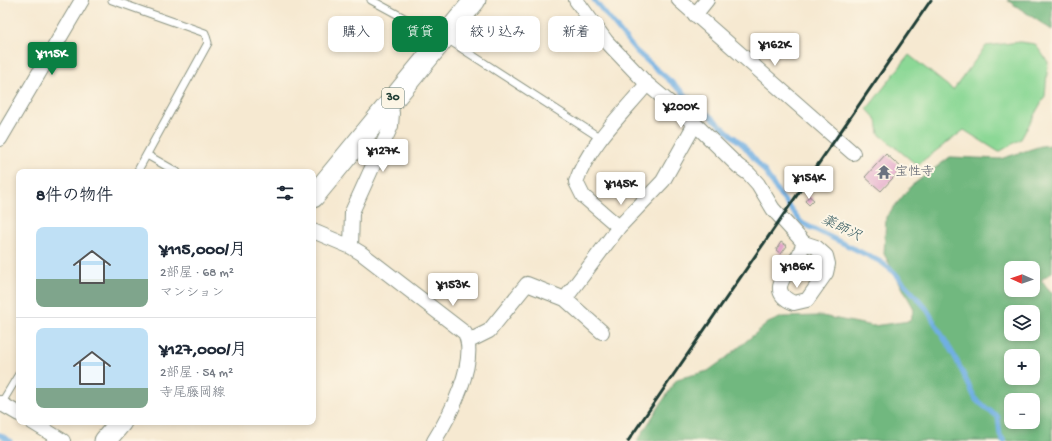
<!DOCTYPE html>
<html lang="ja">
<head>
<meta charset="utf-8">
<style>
	body { margin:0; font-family:"Gochi Hand","Klee One",sans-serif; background:#f6f6f7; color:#1f2937; height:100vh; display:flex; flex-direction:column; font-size:15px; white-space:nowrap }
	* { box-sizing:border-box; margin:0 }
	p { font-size:13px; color:#747a83 }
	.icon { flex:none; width:22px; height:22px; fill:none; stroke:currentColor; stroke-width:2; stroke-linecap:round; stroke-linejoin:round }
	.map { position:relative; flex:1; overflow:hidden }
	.panel { position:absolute; left:16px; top:169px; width:300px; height:256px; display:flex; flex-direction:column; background:#fff; border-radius:8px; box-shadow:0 2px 6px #0003 }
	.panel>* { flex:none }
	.banner { position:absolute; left:328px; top:16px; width:380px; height:36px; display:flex; gap:8px }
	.needle { width:26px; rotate:272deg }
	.fabs { position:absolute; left:1004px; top:261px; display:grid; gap:8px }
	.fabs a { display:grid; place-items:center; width:36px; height:36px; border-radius:8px; background:#fff; box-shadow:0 2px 6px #0003; font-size:20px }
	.price { position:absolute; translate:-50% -34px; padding:0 9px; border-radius:4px; background:#fff; color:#222; font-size:13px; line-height:26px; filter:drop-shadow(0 1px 2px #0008) }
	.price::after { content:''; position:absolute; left:50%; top:24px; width:12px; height:9px; margin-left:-6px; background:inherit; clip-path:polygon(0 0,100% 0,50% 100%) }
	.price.active { background:#0b8043; color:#fff }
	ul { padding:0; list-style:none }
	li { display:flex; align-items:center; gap:12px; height:100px; padding:0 20px }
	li+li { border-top:1px solid #e0e1e3 }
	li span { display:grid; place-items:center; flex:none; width:112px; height:80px; border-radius:8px; color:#555 }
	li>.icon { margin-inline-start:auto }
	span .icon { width:48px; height:48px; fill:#fffc; stroke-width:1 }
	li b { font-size:17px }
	h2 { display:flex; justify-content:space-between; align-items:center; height:48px; padding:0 20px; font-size:17px }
	.tag { padding:0 14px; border-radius:8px; background:#fff; box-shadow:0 2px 6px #0003; font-size:14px; line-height:36px }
	.tag.active { background:#0b8043; color:#fff }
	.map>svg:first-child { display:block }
	.green { fill:#8cd896; stroke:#568a65 }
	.forest { fill:#71b87f; stroke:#487a5a; fill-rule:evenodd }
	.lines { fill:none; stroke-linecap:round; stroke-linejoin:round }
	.stream { stroke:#70afe3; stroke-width:5 }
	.building { fill:#e3a5cb }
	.lane-casing { stroke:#8a9382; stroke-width:9 }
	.street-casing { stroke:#8a9382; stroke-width:16 }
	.primary-casing { stroke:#8a9382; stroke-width:23 }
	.lane { stroke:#fff; stroke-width:7 }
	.street { stroke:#fff; stroke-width:14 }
	.primary { stroke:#fff; stroke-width:21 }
	.rail { stroke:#1f3d34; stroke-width:3 }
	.labels { text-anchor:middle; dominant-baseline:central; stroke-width:4; stroke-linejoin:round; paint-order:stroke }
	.shield { fill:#fcf5e5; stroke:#617469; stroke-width:1 }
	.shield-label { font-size:12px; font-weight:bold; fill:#1f3d34 }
	.worship-label { font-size:13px; fill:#5b616d; stroke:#fcf5e5; text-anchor:start }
	.water-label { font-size:14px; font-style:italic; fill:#335a60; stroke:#fcf5e5 }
</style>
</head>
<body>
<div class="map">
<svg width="1052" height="441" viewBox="0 0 1052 441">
	<rect width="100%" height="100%" fill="#fcf5e5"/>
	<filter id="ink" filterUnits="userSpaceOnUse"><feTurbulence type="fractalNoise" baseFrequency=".025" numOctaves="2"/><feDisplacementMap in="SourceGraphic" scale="8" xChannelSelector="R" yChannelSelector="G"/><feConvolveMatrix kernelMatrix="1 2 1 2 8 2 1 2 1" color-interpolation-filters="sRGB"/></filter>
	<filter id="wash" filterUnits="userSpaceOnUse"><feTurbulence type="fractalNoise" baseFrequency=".012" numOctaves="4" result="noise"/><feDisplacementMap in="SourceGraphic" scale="16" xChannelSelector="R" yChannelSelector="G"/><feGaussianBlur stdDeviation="0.9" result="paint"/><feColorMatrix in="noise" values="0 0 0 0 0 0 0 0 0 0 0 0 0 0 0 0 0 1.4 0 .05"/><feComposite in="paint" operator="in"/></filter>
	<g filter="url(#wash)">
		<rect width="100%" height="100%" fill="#f6e9d1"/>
		<!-- green -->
		<path class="green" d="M1020 42 1035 44 1048 62 1045 96 1021 139 999 152 964 130 917 165 879 134 877 120 867 109 909 55 953 90 986 46Z"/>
		<!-- forest -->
		<path class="forest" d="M1007 0H1052V30Z
			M1052 145V272L1041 280 1052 293V441H637L677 379 708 371 726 358 768 323 782 317 822 316 873 326 910 321 914 309 884 254 886 217 911 186 950 157 1000 159 1041 146ZM1011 268H1033V290H1011ZM1011 312H1033V334H1011ZM1011 356H1033V378H1011ZM1011 400H1033V422H1011Z"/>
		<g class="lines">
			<!-- stream -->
			<path class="stream" d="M594 0 636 51 743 145 766 173 779 194 802 223 881 262 894 272 926 308 956 359 976 400 998 417 1000 435 1004 441
				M0 435 10 441"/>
		</g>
		<g id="blocks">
			<!-- building -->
			<path class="building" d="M886 154 902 168 881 191 865 177Z
				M809 196 814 200 809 205 805 201Z
				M781 242 787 246 781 254 776 250Z"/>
		</g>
	</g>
	<g filter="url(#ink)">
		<use href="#blocks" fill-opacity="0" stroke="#8a9382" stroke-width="1"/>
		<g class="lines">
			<defs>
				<path id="lane" d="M112 0 205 33 208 43 137 172
					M371 0 430 32 444 37 602 139
					M147 155 177 172
					M1 404 19 374"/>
				<path id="street" d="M576 0 606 41 647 84 695 124 738 166 749 174 758 184 773 209 804 243 816 247 826 256 828 264 826 273 807 300 794 303C764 291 790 271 799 255 801 251 802 247 804 243
					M679 0 853 153
					M695 15 707 0
					M0 139 82 0
					M619 227 583 196 576 182C588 146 623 113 647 84
					M313 231 351 247 361 253 465 333C478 362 450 416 434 441
					M351 247 352 212 391 126 392 113 389 103
					M565 299 619 227 663 181 695 124
					M469 341 489 331 527 284 565 299 602 332
					M0 403 19 414
					M32 422 63 441"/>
				<path id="primary" d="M313 197 475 0
					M105 441 121 422"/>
			</defs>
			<!-- lane casing -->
			<use href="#lane" class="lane-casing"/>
			<!-- street casing -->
			<use href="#street" class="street-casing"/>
			<!-- primary casing -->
			<use href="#primary" class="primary-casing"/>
			<!-- lane -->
			<use href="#lane" class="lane"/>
			<!-- street -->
			<use href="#street" class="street"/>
			<!-- primary -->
			<use href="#primary" class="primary"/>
			<!-- rail -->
			<path class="rail" d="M628 441 931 0"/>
		</g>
	</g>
	<!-- icons -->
	<defs>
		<symbol id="temple-bare" viewBox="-9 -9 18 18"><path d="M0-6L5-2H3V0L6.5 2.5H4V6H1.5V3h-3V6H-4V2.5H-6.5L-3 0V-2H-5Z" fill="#6b7280" stroke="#fcf5e5" stroke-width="2.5" paint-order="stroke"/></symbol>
	</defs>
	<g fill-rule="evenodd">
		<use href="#temple-bare" x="874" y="162" width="20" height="20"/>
	</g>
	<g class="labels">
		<!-- shield labels -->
		<rect class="shield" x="382" y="88" width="22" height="20" rx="3"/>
		<g class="shield-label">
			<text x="393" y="98">30</text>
		</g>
		<!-- worship labels -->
		<g class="worship-label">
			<text x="895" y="172">宝性寺</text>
		</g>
		<!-- water labels -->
		<g class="water-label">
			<text transform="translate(841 229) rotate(26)">薬師沢</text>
		</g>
	</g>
</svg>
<div class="fabs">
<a><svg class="needle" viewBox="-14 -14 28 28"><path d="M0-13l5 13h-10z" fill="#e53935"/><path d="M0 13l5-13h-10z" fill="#747a83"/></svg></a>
<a><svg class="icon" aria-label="layers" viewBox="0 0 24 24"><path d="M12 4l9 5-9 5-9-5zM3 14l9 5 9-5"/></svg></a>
<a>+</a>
<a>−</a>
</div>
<b class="price" style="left:775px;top:67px">¥162K</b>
<b class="price active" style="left:52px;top:76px">¥115K</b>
<b class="price" style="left:681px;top:129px">¥200K</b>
<b class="price" style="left:383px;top:173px">¥127K</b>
<b class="price" style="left:809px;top:200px">¥154K</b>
<b class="price" style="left:621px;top:206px">¥145K</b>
<b class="price" style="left:797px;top:289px">¥186K</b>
<b class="price" style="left:453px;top:307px">¥153K</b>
<div class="banner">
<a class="tag">購入</a>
<a class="tag active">賃貸</a>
<a class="tag">絞り込み</a>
<a class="tag">新着</a>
</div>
<section class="panel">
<h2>8件の物件<svg class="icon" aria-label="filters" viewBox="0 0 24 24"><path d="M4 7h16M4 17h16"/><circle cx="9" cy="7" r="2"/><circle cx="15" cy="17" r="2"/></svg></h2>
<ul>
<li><span style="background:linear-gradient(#bfe0f5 65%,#7fa58c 0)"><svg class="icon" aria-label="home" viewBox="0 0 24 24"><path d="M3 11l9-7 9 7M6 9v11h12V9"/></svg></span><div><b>¥115,000/月</b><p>2部屋 · 68 m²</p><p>マンション</p></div></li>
<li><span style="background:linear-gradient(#bfe0f5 75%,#7fa58c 0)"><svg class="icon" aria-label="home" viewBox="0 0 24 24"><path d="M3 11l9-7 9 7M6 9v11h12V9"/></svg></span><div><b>¥127,000/月</b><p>2部屋 · 54 m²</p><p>寺尾藤岡線</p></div></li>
</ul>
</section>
</div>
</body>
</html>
